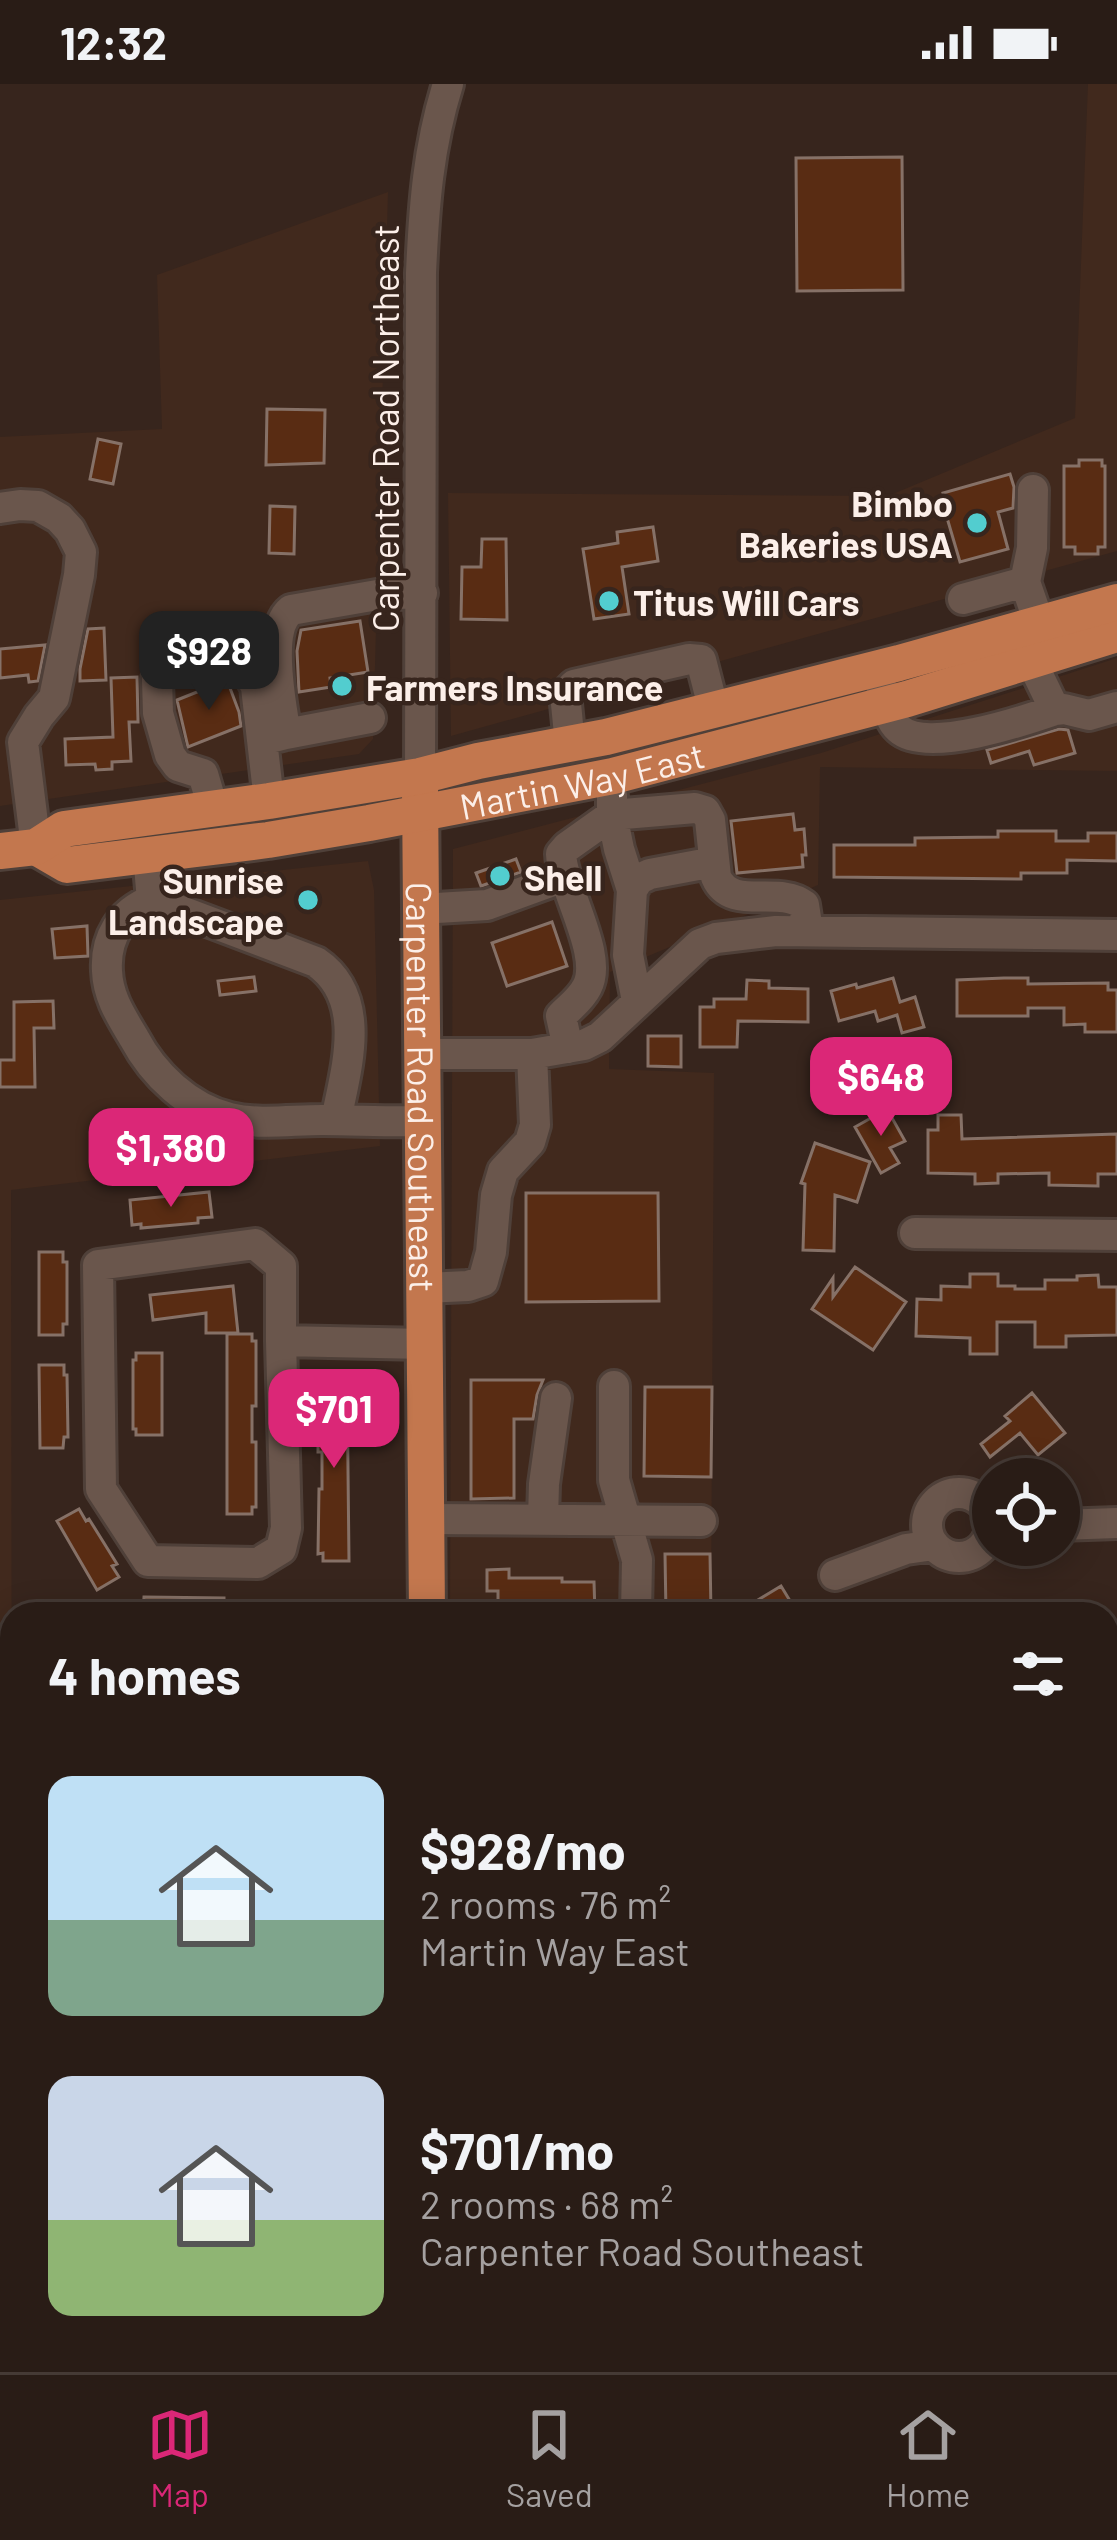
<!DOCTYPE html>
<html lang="en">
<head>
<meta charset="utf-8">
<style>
	body { margin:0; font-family:Barlow,sans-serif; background:#31251f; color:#f1f3f6; height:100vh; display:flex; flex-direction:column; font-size:45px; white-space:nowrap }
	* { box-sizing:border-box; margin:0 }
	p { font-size:39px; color:#a5a1a1 }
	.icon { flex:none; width:66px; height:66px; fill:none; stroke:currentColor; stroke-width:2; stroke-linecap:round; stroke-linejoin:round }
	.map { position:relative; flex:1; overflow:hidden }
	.drawer { position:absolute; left:0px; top:1518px; width:1119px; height:771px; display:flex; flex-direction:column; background:#291c16; border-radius:36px 36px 0 0; box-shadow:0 6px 30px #0003,0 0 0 3px #453a35 }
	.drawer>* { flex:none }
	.fabs { position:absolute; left:972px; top:1374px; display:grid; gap:24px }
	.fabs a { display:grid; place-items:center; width:108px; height:108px; border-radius:50%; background:#291c16; box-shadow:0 6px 30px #0003,0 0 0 3px #453a35; font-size:60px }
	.price { position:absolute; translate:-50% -102px; padding:0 27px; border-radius:24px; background:#db2777; color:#fff; font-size:39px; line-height:78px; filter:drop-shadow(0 3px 6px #0008) }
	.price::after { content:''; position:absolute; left:50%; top:72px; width:36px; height:27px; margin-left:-18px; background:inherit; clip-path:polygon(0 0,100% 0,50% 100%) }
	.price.selected { background:#222; color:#fff }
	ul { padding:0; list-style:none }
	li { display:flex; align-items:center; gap:36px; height:300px; padding:0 48px }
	li span { display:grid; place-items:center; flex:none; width:336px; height:240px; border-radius:24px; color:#555 }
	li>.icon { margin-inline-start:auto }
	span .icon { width:144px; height:144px; fill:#fffc; stroke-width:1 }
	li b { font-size:51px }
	h2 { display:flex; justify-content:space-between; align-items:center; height:144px; padding:0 48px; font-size:51px }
	.status { display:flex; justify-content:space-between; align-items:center; height:84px; padding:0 60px; background:#291c16; direction:ltr }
	.status svg { height:33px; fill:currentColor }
	.tabs { display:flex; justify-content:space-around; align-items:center; height:168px; border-top:3px solid #453a35; background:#291c16; font-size:33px; color:#a5a1a1 }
	.tabs a { display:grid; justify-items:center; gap:6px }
	.tabs .selected { color:#db2777 }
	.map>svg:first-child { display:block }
	.built { fill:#41291d }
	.building { fill:#592c13; stroke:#867167; stroke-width:3 }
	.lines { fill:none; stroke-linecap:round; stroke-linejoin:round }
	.minor-casing { stroke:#4f4039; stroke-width:36 }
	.major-casing { stroke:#4f4039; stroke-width:42 }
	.minor { stroke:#6a564c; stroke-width:30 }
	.major { stroke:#c3774e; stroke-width:36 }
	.poi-dot { fill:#52cdcf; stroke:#37251d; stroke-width:4.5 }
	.labels { text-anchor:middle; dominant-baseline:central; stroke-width:9; stroke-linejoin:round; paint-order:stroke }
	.street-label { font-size:36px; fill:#fcefe9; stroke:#37251d }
	.poi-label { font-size:36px; font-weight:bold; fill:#fcefe9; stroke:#37251d; text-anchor:start }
</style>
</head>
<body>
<div class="status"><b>12:32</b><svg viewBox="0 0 49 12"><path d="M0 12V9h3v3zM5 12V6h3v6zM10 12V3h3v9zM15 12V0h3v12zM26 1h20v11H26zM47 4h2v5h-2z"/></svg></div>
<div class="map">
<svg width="1117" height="2288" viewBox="0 0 1117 2288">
	<rect width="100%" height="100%" fill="#37251d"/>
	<!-- built -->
	<path class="built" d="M1088 0H1117V467L451 652 448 409 888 412 1075 334Z
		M388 108 373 655 359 670 0 722V353L162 345 157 191Z
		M1117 574V687L820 683 818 801 610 888 609 985 714 989 711 1530H450L453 765 821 669Z
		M368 777 374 806 380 1062 11 1106 12 1868H0V816Z
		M1107 1581H1117V1879L1107 1878Z"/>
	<!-- building -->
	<path class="building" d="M902 73 903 206 797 207 796 74Z
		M267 325 325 326 324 379 266 381Z
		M98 355 121 360 113 400 90 395Z
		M1079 376H1102V382H1105V463H1098V470H1075V463H1064V382H1079Z
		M1010 390 1014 403 1013 424 998 428 1008 465 960 478 945 427 948 426 943 409Z
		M270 422 295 423 294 470 269 469Z
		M653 443 658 477 622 483 629 530 594 535 583 465 618 459 617 448Z
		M482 455H506L507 536 461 535 462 483H481Z
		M360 537 368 588 330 594 331 603 299 608 297 567 301 546Z
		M104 544 106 596 80 597V585L88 545Z
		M45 561 38 597 29 598 28 591 0 594V565Z
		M137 593 138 638H129L131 677 112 678V685L96 686 95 680 66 681 65 655 113 653 111 594Z
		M227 596 239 628 241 642 188 663 177 616Z
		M1059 645 1068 646 1075 669 1034 681 1029 667 991 679 987 666Z
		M793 730 795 746 804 745 806 771H802L803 783 737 789 731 737Z
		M998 747H1056V757H1088V749H1117V777L1067 776V789H1021V795L834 793V761H915V754L998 753Z
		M516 775 521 788 481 802 476 789Z
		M552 838 567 882 507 902 492 859Z
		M87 842 88 872 55 874 52 845Z
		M254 893 256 907 220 911 218 897Z
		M893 894 900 918 915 913 924 943 902 949 897 931 878 937 875 927 839 937 831 907 856 900 857 904Z
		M1004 894H1028V900L1108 899V906H1117V948H1085V940L1064 941V924H1028V932H957V896Z
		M747 896 769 897V904L808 905V938L738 937 737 963H700V923H714V915H746Z
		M53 917 54 944H34L35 1003H0V976H14V918Z
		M648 952H681V983L648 982Z
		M887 1025 905 1057 890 1064 899 1079 881 1089 855 1043Z
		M938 1031H961L962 1055 1117 1050V1090H1098V1102L1049 1101V1089L998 1090V1099L975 1100V1090L928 1089V1046H938Z
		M815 1059 870 1078 857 1118 835 1111 834 1167 803 1166 805 1100 801 1099Z
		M209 1108 212 1133 198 1134V1139L141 1144V1140L132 1141 130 1116Z
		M526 1109H658L659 1217 526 1218Z
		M39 1168H63V1178H67V1240H63V1251H39Z
		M855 1183 906 1218 873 1266 812 1225 833 1194V1213Z
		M970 1190H998V1202H1015V1205H1045V1196H1077V1192L1098 1191 1099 1203H1117V1251L1066 1252V1263H1035V1238H997V1270H970V1254L916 1252 917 1215 941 1216V1202L970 1203Z
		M233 1202 238 1249H206V1229L153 1236 150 1211Z
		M227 1250H252V1257H256V1322H252V1358H256V1423H252V1430H227Z
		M136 1269H162V1351H136V1345H133V1276H136Z
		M39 1281H64V1291H67L68 1353H64L63 1364H40Z
		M321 1295H347L349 1477H323V1469L318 1470 319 1405H322V1368H318V1303H321Z
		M471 1296H543L537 1311 533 1335H514V1414L471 1415Z
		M645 1303H712L711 1393 644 1392Z
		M1032 1309 1065 1349 1038 1371 1020 1349 990 1373 981 1360 1010 1337 1005 1332Z
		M79 1425 86 1437 89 1435 117 1480 112 1482 119 1493 97 1506 57 1437Z
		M665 1470H710L711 1530H666Z
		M509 1485V1494H562V1498H594L595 1530H498V1507H487V1486Z
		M781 1502 798 1530H735Z
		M144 1513 224 1514V1530H143Z"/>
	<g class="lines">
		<defs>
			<path id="minor" d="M1033 406 1032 464 1025 498 1046 559
				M0 424 20 421 38 422 59 434 70 446 81 468 79 491 54 614 39 632 23 658 36 763
				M963 515 1025 498
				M1023 560 1055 626 1064 625 1089 631 1117 623
				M881 602C885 616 888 635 899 645 926 670 1023 637 1055 626
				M286 650 370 634
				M262 656 286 650C281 621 266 545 291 526L383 510 422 509
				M570 660 565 610 574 601 689 575 701 576 714 627
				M420 692 421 189C424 122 428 64 448 0
				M213 724 203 690 178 682 170 671 158 629 157 595 169 576 195 566 222 567 243 578 256 603 269 717
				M148 771 152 816C120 829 105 854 107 887 108 913 121 932 134 954 153 990 188 1024 230 1034 259 1041 292 1036 322 1036 355 1036 389 1038 423 1037
				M632 806 619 765 612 731 695 724 705 727 710 736 716 793C731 828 778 801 804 821L808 847
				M152 816 316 878C369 914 346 985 336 1036
				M420 825 487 821 564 793
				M637 917 628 871 632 806 639 795 650 790 714 778
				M568 964 561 932C570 923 581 915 587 903 604 871 563 808 561 770L567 763 612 731V712
				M422 970H532L584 961 600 953 700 860 716 854 776 847 1117 851
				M915 1149 1117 1151
				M425 1204 468 1202 483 1197 491 1168 496 1111 503 1087 530 1058 535 1041 532 970
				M281 1257 286 1444 281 1465 258 1479 148 1477 101 1405 98 1181 255 1160 281 1182V1257L426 1260
				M614 1302V1396L637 1476 636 1530
				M927 1441a32 32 0 1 1 64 0a32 32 0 1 1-64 0Z
				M428 1435 701 1437
				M543 1435 544 1400 556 1314
				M1059 1441 1117 1439
				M835 1491 906 1465 934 1461
				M1107 1723 1117 1720
				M1107 1829 1117 1828
				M0 2241 10 2250
				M377 2277 387 2288"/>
			<g id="major">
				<path id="s1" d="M420 706 427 1530"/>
				<path id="s2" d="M36 763 67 781 148 771 268 756 369 739 613 692 907 615 1117 550"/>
				<path d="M0 767 36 763 64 745 269 717 420 692 478 677 606 653 899 579 1117 518"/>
				<path d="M41 2288 51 2277"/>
			</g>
		</defs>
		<!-- minor casing -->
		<use href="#minor" class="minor-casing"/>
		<!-- major casing -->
		<use href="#major" class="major-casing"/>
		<!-- minor -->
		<use href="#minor" class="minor"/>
		<!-- major -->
		<use href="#major" class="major"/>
	</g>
	<!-- markers -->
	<g class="poi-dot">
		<circle cx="977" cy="439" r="12"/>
		<circle cx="609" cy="517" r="12"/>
		<circle cx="342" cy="602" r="12"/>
		<circle cx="500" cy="792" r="12"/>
		<circle cx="308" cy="816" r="12"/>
	</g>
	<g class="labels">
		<!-- street labels -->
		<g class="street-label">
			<text transform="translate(384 344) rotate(-90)">Carpenter Road Northeast</text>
			<text stroke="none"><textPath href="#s2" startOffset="558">Martin Way East</textPath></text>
			<text stroke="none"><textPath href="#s1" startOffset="297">Carpenter Road Southeast</textPath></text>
		</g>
		<!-- poi labels -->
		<g class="poi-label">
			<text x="953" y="418" text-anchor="end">Bimbo<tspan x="953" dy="41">Bakeries USA</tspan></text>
			<text x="633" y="517">Titus Will Cars</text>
			<text x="366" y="602">Farmers Insurance</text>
			<text x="524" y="792">Shell</text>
			<text x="284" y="795" text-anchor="end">Sunrise<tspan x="284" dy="41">Landscape</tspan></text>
		</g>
	</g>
</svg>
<div class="fabs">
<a><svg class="icon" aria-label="locate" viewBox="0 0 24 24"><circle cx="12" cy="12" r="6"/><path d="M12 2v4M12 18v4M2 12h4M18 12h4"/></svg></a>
</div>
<b class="price selected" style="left:209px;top:629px">$928</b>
<b class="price" style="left:881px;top:1055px">$648</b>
<b class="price" style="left:171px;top:1126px">$1,380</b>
<b class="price" style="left:334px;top:1387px">$701</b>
<section class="drawer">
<h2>4 homes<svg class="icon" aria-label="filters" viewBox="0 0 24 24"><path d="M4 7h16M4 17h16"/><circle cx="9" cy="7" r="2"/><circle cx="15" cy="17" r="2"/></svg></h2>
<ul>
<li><span style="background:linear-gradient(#bfe0f5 60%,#7fa58c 0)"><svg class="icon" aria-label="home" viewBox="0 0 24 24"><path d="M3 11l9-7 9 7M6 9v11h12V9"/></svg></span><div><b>$928/mo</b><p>2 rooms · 76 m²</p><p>Martin Way East</p></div></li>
<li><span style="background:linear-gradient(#c9d6e8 60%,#8fb573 0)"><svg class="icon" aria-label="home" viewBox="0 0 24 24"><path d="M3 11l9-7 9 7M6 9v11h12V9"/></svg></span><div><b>$701/mo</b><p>2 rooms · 68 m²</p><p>Carpenter Road Southeast</p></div></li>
</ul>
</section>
</div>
<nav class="tabs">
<a class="selected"><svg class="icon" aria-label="map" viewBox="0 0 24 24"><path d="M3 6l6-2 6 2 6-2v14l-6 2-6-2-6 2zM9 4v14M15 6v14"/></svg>Map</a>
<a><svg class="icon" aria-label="saved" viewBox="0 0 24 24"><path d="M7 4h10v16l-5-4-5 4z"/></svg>Saved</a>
<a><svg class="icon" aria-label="home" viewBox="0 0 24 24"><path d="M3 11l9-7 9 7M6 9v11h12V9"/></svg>Home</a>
</nav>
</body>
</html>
